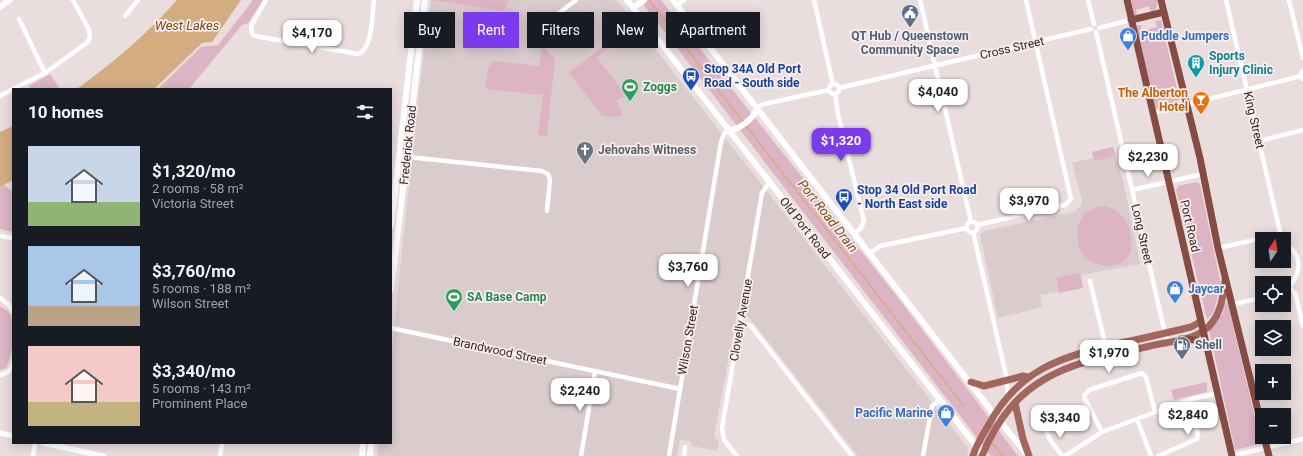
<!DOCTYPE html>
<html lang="en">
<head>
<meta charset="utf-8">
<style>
	body { margin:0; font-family:Roboto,sans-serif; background:#242831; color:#f1f3f6; height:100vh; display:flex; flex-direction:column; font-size:15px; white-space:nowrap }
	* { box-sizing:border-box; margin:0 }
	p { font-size:13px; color:#9ea1a6 }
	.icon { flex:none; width:22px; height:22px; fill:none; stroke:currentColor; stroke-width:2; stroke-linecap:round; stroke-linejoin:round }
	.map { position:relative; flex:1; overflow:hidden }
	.panel { position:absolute; left:12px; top:88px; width:380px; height:356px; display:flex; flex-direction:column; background:#171b24; border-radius:0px; box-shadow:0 2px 10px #0003 }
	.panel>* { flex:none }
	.hud { position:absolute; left:404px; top:12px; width:380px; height:36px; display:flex; gap:8px }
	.needle { width:26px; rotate:13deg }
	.controls { position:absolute; left:1255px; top:232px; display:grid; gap:8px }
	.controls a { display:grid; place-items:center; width:36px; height:36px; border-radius:0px; background:#171b24; box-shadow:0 2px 10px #0003; font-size:20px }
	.price { position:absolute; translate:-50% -34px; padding:0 9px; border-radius:8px; background:#fff; color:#222; font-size:13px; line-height:26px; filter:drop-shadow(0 1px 2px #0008) }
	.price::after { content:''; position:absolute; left:50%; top:24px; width:12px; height:9px; margin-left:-6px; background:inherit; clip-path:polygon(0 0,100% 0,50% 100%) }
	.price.current { background:#7c3aed; color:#fff }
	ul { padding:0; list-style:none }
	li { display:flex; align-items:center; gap:12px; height:100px; padding:0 16px }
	li span { display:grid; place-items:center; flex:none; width:112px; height:80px; border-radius:0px; color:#555 }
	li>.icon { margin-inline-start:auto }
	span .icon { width:48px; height:48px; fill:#fffc; stroke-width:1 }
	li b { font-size:17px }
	h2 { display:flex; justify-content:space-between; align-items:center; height:48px; padding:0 16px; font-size:17px }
	.pill { padding:0 14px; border-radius:0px; background:#171b24; box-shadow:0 2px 10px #0003; font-size:14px; line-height:36px }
	.pill.current { background:#7c3aed; color:#fff }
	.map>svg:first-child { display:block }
	.built { fill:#dacccd }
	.green { fill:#ddb4c3 }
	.water { fill:#d4ac81 }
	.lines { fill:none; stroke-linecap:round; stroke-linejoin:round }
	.stream { stroke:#d4ac81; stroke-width:1.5 }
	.minor { stroke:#fff; stroke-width:4.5 }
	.tertiary { stroke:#fff; stroke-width:5.5 }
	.secondary { stroke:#fff; stroke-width:6 }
	.primary { stroke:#a3665f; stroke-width:7 }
	.trunk { stroke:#864c44; stroke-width:7 }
	.labels { text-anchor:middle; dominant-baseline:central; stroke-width:3.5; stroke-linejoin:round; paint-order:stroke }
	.service-label { font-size:12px; font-weight:bold; fill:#4e5e75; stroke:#f7eeef }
	.shop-label { font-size:12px; font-weight:bold; fill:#366cbe; stroke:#f7eeef; text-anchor:start }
	.street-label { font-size:12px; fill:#3b211e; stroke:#f7eeef }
	.culture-label { font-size:12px; font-weight:bold; fill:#0d838f; stroke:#f7eeef; text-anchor:start }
	.transit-label { font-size:12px; font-weight:bold; fill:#164399; stroke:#f7eeef; text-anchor:start }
	.leisure-label { font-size:12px; font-weight:bold; fill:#27864d; stroke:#f7eeef; text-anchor:start }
	.food-label { font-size:12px; font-weight:bold; fill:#c56008; stroke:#f7eeef; text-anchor:end }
	.worship-label { font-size:12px; font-weight:bold; fill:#5b616d; stroke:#f7eeef; text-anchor:start }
	.water-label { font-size:13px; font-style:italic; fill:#7a4a15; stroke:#f7eeef }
</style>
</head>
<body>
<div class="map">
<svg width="1303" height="456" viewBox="0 0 1303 456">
	<rect width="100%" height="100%" fill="#eaddde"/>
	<!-- built -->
	<path class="built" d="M431 0H617L968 448 967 456H858L748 316 737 313 714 436 719 443 717 451 692 446 690 441 680 440 677 456H377L379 443H391V358L418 97Z
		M1113 147 1123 180 1140 264 1081 275 1083 288 1040 295 1042 307 998 318 980 235 984 231 1075 212 1081 205 1082 200 1072 163 1093 158 1092 152Z"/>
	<!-- green -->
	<path class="green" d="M253 0H263L248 23 242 25 189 89H158L201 47 218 45Z
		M431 0H509L504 11Z
		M640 0H661L896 295 1018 456H991Z
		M1130 0H1157C1158 6 1157 10 1151 13L1149 6 1136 10 1137 17 1134 16Z
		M1161 20 1179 98 1178 103 1156 109 1136 26 1141 25 1142 31 1157 27 1155 21Z
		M633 23 635 26 597 58 627 96 616 100 623 115 617 117 602 116 569 73Z
		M542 45 555 59 547 136 538 135 543 95 485 89 489 66 494 61 539 66Z
		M50 74 60 89H31L29 86Z
		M1113 147 1115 156 1094 161 1092 152Z
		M1197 182 1200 184 1221 285 1213 313 1207 319 1176 190 1178 186Z
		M4 185 13 192V232L0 229V187Z
		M1101 206C1123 208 1133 226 1131 247 1130 267 1105 270 1090 261 1074 252 1073 224 1087 212 1091 209 1096 208 1101 206Z
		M1080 273 1083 288 1059 293 1056 278Z
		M1225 302 1228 303 1260 440 1259 444 1235 450 1209 330 1223 313Z
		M0 306C3 308 8 311 10 314 17 328 12 354 6 368L0 370Z
		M1207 382V392L1174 400 1171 390Z"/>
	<!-- water -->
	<path class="water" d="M177 0H241L212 42 202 43 199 46 154 89H77C114 62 147 34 177 0Z
		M13 126V180L0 187V132Z"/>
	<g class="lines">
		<!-- stream -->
		<path class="stream" d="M649 0 744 123
			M746 126 963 405
			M992 443 1003 456"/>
		<!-- minor -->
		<path class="minor" d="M266 0 251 26 252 34 255 36 358 54C373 49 372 14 374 0
			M814 0 833 84
			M920 0 971 222
			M1088 0 1094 24
			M1226 0 1280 232 1278 239
			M1289 0 1303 58
			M677 5 684 0
			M125 16 138 0
			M19 19 45 73
			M544 25 576 0
			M1099 28 1131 20
			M1096 32 1167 342
			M1303 71 1301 74 1303 79
			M829 89a5 5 0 1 1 10 0a5 5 0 1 1-10 0Z
			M839 88 1091 29
			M13 89 45 73 88 42 90 36 89 30 73 0
			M835 94 838 114 864 221 861 228 855 233
			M0 96 13 89
			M757 107 764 104 829 90
			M1152 113 1301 76
			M1259 141 1303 130
			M399 156 542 171 548 174 550 180 547 211
			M1132 190 1203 174
			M966.5 227a5.5 5.5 0 1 1 11 0a5.5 5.5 0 1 1-11 0Z
			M977 225 1065 205 1071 199 1026 0
			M973 232 1006 375 1008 395
			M0 236 13 238
			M1284 243C1299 252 1302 265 1294 280 1291 285 1289 290 1284 292
			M1218 248 1268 237 1278 239
			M870 253 880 246 967 228
			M1090 281 1108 356
			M1290 288 1295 293 1303 326
			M0 298 9 305 13 312
			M1233 304 1262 298
			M740 322 751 326 852 456
			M391 328 680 389
			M0 375C8 373 12 370 13 362
			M1137 419 1151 456
			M1046 429 1049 438 1062 456
			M1102 432 1085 399 1084 396 1089 390 1142 373 1146 377 1155 412
			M33 456 35 443
			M220 456 222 443
			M581 456 595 372
			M669 456 721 142 724 134 728 130
			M684 456 685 447
			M737 456 724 440 722 428 762 193 769 183
			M923 456 932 406 940 400
			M1065 456 1102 432 1188 400 1218 393
			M1158 456 1197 439 1198 434 1188 400
			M1232 456 1303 439"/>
		<!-- tertiary -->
		<path class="tertiary" d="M0 7 10 0
			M0 433 13 436
			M43 443 103 456"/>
		<!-- secondary -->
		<path class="secondary" d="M627 0 984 456
			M673 0 994 414 1026 453
			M633 8 644 0
			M728 130C738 131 755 118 757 107
			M391 226 417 0
			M391 290 425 0
			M362 456 363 443
			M370 456 371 443"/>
		<!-- primary -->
		<path class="primary" d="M971 382 984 386 1023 376 1028 377
			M1015 403 1023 439 1029 456
			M973 456C976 445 982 436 988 426 1017 371 1059 357 1116 344 1141 339 1166 333 1191 327L1200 322
			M982 456C1016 373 1071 364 1150 346 1166 342 1189 341 1203 331 1220 320 1223 299 1225 280"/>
		<!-- trunk -->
		<path class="trunk" d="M1127 0 1232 456
			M1161 0 1200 158 1218 248 1262 427
			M1131 20 1164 12
			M1181 339 1196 340 1206 348
			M1264 437 1269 456"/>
	</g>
	<!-- icons -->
	<defs>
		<symbol id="civic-pin" viewBox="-11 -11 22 30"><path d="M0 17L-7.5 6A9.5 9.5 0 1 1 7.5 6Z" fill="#5c6f8a" stroke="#f7eeef"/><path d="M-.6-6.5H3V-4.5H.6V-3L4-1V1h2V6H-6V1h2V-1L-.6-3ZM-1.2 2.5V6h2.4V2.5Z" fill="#fff"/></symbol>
		<symbol id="shop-pin" viewBox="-11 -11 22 30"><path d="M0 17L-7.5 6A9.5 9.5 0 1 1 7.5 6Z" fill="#3f7fe0" stroke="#f7eeef"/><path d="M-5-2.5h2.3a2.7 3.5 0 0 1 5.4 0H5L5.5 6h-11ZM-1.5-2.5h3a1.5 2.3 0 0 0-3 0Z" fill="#fff"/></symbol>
		<symbol id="building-pin" viewBox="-11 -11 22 30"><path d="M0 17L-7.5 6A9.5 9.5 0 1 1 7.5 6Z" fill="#0f9aa8" stroke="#f7eeef"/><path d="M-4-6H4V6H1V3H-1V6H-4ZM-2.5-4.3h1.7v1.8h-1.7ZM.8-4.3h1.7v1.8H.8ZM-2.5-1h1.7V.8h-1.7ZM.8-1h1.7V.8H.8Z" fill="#fff"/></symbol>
		<symbol id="bus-pin" viewBox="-11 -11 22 30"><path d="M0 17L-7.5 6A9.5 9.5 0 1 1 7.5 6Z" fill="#1a4fb4" stroke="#f7eeef"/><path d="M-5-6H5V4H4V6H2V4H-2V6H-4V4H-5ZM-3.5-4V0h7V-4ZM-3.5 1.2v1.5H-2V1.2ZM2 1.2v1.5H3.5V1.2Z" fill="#fff"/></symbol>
		<symbol id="stadium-pin" viewBox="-11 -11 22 30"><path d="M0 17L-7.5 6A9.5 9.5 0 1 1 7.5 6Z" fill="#2e9e5b" stroke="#f7eeef"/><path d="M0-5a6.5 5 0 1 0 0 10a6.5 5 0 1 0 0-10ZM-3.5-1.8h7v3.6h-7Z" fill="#fff"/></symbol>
		<symbol id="bar-pin" viewBox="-11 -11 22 30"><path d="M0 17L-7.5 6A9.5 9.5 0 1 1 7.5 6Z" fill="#e8710a" stroke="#f7eeef"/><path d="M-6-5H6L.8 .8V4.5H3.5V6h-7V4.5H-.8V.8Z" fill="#fff"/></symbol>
		<symbol id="church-pin" viewBox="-11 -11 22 30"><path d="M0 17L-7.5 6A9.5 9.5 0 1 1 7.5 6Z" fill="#6b7280" stroke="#f7eeef"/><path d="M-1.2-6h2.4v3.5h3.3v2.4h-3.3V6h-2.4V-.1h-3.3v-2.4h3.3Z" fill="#fff"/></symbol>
		<symbol id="fuel-pin" viewBox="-11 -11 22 30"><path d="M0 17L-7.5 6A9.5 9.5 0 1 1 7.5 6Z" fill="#5c6f8a" stroke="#f7eeef"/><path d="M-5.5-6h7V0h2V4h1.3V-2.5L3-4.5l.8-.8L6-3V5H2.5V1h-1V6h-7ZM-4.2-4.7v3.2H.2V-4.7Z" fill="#fff"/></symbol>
	</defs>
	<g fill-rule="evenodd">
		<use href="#civic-pin" x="900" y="3" width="20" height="27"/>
		<use href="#shop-pin" x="1118" y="26" width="20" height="27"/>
		<use href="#building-pin" x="1186" y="53" width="20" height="27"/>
		<use href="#bus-pin" x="681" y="66" width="20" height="27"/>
		<use href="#stadium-pin" x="620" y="77" width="20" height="27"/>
		<use href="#bar-pin" x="1191" y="90" width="20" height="27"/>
		<use href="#church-pin" x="575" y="140" width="20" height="27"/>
		<use href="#bus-pin" x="834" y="187" width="20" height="27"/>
		<use href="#shop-pin" x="1165" y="279" width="20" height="27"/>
		<use href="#stadium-pin" x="444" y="287" width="20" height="27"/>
		<use href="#fuel-pin" x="1172" y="335" width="20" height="27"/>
		<use href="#shop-pin" x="936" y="403" width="20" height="27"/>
	</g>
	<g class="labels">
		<!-- service labels -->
		<g class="service-label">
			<text x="910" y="36">QT Hub / Queenstown<tspan x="910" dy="14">Community Space</tspan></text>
			<text x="1195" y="345" text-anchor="start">Shell</text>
		</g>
		<!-- shop labels -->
		<g class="shop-label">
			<text x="1141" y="36">Puddle Jumpers</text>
			<text x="1188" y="289">Jaycar</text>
			<text x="933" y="413" text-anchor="end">Pacific Marine</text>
		</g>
		<!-- street labels -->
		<g class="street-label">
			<text transform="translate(1012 48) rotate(-13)">Cross Street</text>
			<text transform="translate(1254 120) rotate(77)">King Street</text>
			<text transform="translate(408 145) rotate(-84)">Frederick Road</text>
			<text transform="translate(1190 226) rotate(77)">Port Road</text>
			<text transform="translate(805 228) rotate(52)">Old Port Road</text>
			<text transform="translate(1142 234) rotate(77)">Long Street</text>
			<text transform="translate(741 320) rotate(-80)">Clovelly Avenue</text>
			<text transform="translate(688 340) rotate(-80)">Wilson Street</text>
			<text transform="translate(500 351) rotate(12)">Brandwood Street</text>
		</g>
		<!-- culture labels -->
		<g class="culture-label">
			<text x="1209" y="56">Sports<tspan x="1209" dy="14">Injury Clinic</tspan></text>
		</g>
		<!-- transit labels -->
		<g class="transit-label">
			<text x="704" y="69">Stop 34A Old Port<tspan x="704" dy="14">Road - South side</tspan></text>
			<text x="857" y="190">Stop 34 Old Port Road<tspan x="857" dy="14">- North East side</tspan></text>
		</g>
		<!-- leisure labels -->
		<g class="leisure-label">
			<text x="643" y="87">Zoggs</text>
			<text x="467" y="297">SA Base Camp</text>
		</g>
		<!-- food labels -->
		<g class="food-label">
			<text x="1188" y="93">The Alberton<tspan x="1188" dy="14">Hotel</tspan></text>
		</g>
		<!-- worship labels -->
		<g class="worship-label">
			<text x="598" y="150">Jehovahs Witness</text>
		</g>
		<!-- water labels -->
		<g class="water-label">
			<text x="187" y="25">West Lakes</text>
			<text transform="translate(828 216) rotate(52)">Port Road Drain</text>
		</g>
	</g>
</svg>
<div class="controls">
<a><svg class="needle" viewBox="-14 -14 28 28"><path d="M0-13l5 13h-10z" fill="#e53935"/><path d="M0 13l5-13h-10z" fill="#9ea1a6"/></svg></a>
<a><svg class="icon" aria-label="locate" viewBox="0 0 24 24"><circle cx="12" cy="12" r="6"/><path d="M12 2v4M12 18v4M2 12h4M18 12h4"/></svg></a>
<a><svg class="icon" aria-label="layers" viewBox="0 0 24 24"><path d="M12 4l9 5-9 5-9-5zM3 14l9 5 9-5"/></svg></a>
<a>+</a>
<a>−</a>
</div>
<b class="price" style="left:312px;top:54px">$4,170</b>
<b class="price" style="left:938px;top:113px">$4,040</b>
<b class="price current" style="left:841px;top:162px">$1,320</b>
<b class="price" style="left:1148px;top:178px">$2,230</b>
<b class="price" style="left:1029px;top:222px">$3,970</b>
<b class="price" style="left:688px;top:288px">$3,760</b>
<b class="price" style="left:1109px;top:374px">$1,970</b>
<b class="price" style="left:580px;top:412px">$2,240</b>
<b class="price" style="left:1188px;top:436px">$2,840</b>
<b class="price" style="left:1060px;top:439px">$3,340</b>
<div class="hud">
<a class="pill">Buy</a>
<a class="pill current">Rent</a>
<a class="pill">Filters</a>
<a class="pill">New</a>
<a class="pill">Apartment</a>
</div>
<section class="panel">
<h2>10 homes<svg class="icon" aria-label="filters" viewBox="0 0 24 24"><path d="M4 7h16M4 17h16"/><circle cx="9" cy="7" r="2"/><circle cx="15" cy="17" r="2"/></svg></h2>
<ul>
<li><span style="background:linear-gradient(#c9d6e8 70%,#8fb573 0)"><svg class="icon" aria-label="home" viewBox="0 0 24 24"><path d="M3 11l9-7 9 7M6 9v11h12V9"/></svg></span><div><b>$1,320/mo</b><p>2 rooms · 58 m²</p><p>Victoria Street</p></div></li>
<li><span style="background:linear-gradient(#a9c7e8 75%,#b9a48a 0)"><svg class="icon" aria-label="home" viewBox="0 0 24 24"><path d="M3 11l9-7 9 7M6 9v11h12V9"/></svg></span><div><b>$3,760/mo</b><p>5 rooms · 188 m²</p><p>Wilson Street</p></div></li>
<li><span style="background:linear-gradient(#f6c9c9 70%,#c2b280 0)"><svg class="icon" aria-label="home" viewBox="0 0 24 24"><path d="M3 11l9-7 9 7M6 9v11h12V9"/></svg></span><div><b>$3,340/mo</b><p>5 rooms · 143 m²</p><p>Prominent Place</p></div></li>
</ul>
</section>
</div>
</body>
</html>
